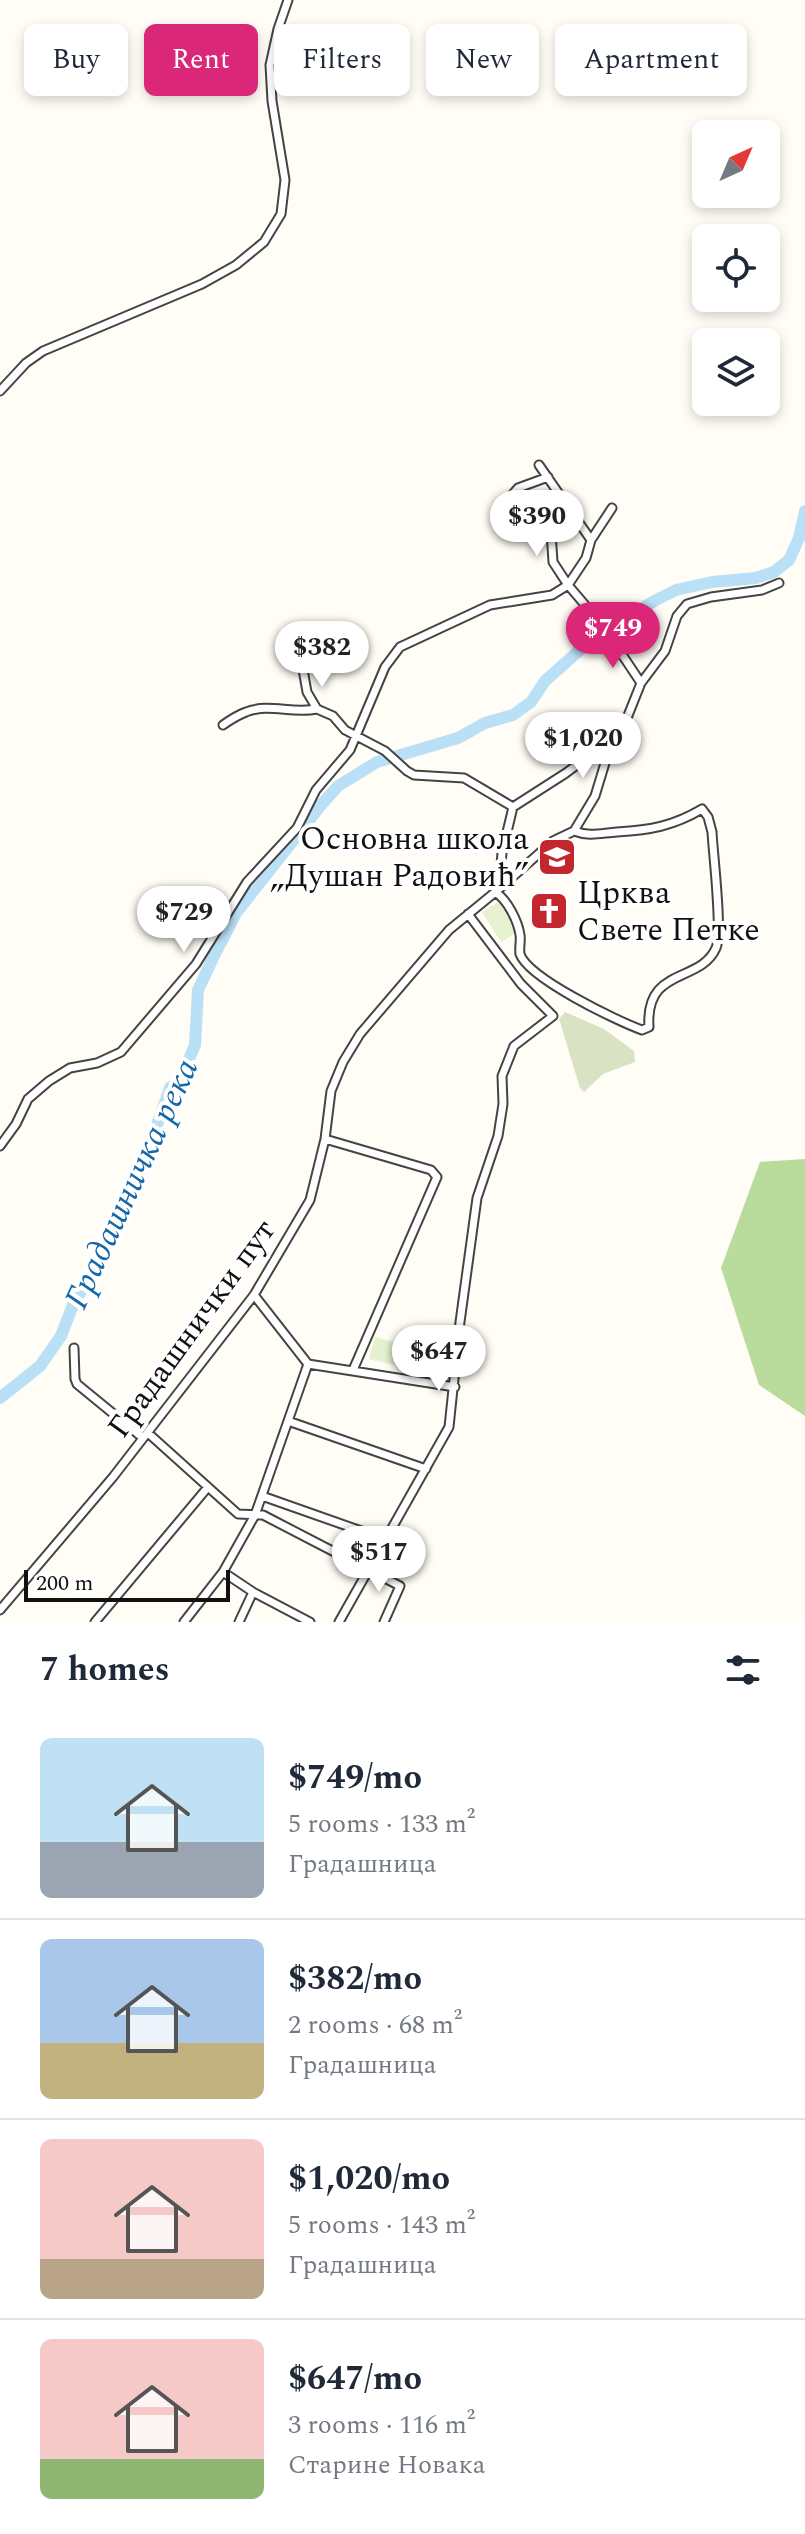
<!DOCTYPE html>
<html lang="en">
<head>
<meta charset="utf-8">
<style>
	body { margin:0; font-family:Spectral,serif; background:#f2f2f3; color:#1f2937; height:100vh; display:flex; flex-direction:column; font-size:30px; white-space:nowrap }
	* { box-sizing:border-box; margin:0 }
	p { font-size:26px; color:#747a83 }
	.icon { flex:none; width:44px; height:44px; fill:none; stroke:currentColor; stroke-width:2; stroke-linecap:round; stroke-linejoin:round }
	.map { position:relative; height:1622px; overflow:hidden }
	.details { display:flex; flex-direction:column; background:#fff; flex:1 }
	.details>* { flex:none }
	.hud { position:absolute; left:24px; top:24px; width:758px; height:72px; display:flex; gap:16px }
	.needle { width:52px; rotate:44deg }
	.tools { position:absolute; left:692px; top:120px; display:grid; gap:16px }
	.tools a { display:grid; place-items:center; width:88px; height:88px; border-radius:12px; background:#fff; box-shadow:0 4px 12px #0003; font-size:40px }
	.scale { position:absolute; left:24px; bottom:20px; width:206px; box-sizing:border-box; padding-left:8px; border:4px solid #111; border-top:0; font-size:22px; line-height:28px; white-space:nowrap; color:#111; -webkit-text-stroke:6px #fff; paint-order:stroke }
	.price { position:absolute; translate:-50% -68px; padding:0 18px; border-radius:28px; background:#fff; color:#222; font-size:26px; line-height:52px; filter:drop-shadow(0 2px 4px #0008) }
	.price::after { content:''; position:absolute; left:50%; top:48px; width:24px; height:18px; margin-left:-12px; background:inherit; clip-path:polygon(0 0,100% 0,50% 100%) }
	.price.current { background:#db2777; color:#fff }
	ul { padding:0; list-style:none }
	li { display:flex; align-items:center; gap:24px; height:200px; padding:0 40px }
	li+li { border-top:2px solid #e0e1e3 }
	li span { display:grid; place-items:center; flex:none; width:224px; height:160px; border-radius:12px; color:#555 }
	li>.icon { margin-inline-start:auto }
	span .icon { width:96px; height:96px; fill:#fffc; stroke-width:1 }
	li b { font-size:34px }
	h2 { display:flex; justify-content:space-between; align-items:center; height:96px; padding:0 40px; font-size:34px }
	.chip { padding:0 28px; border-radius:12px; background:#fff; box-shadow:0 4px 12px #0003; font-size:28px; line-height:72px }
	.chip.current { background:#db2777; color:#fff }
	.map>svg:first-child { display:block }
	.forest { fill:#b9dc9c }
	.cemetery { fill:#d9e3c4 }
	.pitch { fill:#e6f2cf }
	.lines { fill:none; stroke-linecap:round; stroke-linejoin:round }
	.river { stroke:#b9e0f7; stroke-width:12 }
	.minor-casing { stroke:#444; stroke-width:11 }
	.minor { stroke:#fff; stroke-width:7 }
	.labels { text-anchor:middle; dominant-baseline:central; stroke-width:8; stroke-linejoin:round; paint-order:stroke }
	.poi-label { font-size:32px; fill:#111; stroke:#fff; text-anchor:end }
	.street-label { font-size:32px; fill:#111; stroke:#fff }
	.water-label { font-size:34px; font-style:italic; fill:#1768a6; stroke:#fff }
</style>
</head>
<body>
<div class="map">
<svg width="805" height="1622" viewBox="0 0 805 1622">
	<rect width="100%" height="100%" fill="#fffdf5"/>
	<!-- forest -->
	<path class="forest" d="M805 1159V1416L759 1385 721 1268 760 1162Z"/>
	<!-- cemetery -->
	<path class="cemetery" d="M565 1012 604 1029 634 1051 635 1062 603 1074 584 1092 580 1088 559 1019Z"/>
	<!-- pitch -->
	<path class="pitch" d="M500 901 519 931 501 942 482 912Z
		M375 1337 417 1348 411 1369 369 1359Z"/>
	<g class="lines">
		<!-- river -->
		<path class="river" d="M0 1398 40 1366 61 1336 73 1305 114 1235 144 1162 170 1088 181 1078 195 1045 198 990 214 956 236 913 321 805 338 786 377 762 458 738 485 723 513 715 531 702 545 681 582 648 624 623 637 611 656 600 676 590 712 582 756 578 774 572 789 560 799 538 805 511"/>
		<defs>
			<path id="minor" d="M0 391 26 363 43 351 202 284 236 265 264 242 281 214 285 180 272 101 270 65 278 29 288 0
				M539 465 591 540
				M507 501 518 488 548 477
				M550 517 553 562 568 585 603 626 641 683
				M298 641 307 692 317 709 333 716 345 730 385 751 407 771 414 775 464 778 513 807
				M223 725C230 720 238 715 246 712 268 703 292 714 317 709
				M574 831 595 796 612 740
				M495 892C507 899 518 921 520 935 521 940 519 948 520 954 528 978 617 1021 642 1030L649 1027C645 966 700 984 716 948 723 933 713 854 712 832L708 817 702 809C673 826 651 830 617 832 601 833 590 837 574 831L553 841 499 889
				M325 1139 431 1170 437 1177 353 1370
				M0 1146 16 1124 28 1099 49 1081 70 1068 97 1063 121 1052 196 964 247 882 297 828 316 790 350 750 385 667 400 647 490 605 552 595 568 585 586 558 591 540 612 508
				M254 1295 308 1364 455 1387
				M74 1348 75 1379 77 1384 143 1438
				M288 1421 426 1469
				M148 1433 238 1514 263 1515 400 1586 384 1622
				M262 1496 384 1539
				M223 1572 253 1592 310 1622
				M0 1610 113 1477 254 1295 310 1200 325 1139 331 1091 343 1062 360 1034 449 930 499 889 502 853 513 807 566 773 613 738 627 718 641 683 665 651 677 616 687 604 711 597 762 590 779 583
				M95 1622 208 1487
				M184 1622 223 1572 255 1515 308 1364
				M239 1622 253 1592
				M339 1622 449 1427 460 1322 477 1198 498 1136 503 1104 502 1076 514 1046 553 1016 521 984 468 914"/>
		</defs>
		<!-- minor casing -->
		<use href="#minor" class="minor-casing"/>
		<!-- minor -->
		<use href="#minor" class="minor"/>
	</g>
	<!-- icons -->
	<defs>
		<symbol id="school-square" viewBox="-11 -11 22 22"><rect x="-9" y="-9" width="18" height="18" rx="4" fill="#c4262e" stroke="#fff"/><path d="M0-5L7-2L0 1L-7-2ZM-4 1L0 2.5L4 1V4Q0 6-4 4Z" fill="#fff"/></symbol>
		<symbol id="church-square" viewBox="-11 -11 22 22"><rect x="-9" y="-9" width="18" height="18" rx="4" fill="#c4262e" stroke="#fff"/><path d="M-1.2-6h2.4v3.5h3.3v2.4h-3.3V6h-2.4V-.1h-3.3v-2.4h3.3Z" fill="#fff"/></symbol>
	</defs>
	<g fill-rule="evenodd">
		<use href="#school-square" x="535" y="835" width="44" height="44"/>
		<use href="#church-square" x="527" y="889" width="44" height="44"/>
	</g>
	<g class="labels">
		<!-- poi labels -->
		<g class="poi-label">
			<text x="529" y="839">Основна школа<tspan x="529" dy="37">„Душан Радовић”</tspan></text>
			<text x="577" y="893" text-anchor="start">Црква<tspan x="577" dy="37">Свете Петке</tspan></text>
		</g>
		<!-- street labels -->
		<g class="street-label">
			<text transform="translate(192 1329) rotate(-54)">Градашнички пут</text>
		</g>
		<!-- water labels -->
		<g class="water-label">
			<text transform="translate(132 1184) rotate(-65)">Градашничка река</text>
		</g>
	</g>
</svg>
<div class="tools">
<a><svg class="needle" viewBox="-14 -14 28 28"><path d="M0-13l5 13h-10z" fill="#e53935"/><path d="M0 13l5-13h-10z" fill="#747a83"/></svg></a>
<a><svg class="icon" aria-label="locate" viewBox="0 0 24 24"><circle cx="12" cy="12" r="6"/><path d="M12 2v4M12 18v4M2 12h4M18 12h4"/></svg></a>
<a><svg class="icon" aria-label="layers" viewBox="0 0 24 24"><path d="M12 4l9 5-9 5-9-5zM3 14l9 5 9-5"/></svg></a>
</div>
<div class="scale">200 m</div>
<b class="price" style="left:537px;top:558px">$390</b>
<b class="price current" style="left:613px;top:670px">$749</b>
<b class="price" style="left:322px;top:689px">$382</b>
<b class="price" style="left:583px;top:780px">$1,020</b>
<b class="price" style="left:184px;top:954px">$729</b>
<b class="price" style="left:439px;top:1393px">$647</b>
<b class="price" style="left:379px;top:1594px">$517</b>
<div class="hud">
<a class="chip">Buy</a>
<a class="chip current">Rent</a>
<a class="chip">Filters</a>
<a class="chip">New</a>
<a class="chip">Apartment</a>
</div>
</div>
<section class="details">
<h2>7 homes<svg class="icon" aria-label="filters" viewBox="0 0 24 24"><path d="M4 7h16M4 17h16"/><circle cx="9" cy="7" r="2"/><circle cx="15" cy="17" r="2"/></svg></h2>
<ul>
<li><span style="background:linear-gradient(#bfe0f5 65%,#9aa5b1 0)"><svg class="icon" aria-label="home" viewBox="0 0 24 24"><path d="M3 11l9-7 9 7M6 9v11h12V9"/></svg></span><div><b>$749/mo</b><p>5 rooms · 133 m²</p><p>Градашница</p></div></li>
<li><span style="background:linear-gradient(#a9c7e8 65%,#c2b280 0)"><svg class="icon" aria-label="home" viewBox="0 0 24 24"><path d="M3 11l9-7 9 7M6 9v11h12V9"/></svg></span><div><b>$382/mo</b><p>2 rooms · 68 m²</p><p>Градашница</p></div></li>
<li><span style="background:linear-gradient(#f6c9c9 75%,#b9a48a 0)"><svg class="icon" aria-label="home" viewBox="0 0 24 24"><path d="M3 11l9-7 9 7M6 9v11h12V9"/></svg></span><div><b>$1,020/mo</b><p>5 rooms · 143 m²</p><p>Градашница</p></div></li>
<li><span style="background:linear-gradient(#f6c9c9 75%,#8fb573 0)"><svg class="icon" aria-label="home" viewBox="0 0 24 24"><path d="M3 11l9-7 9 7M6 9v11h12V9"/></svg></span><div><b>$647/mo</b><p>3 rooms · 116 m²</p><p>Старине Новака</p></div></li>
</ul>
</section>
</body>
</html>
